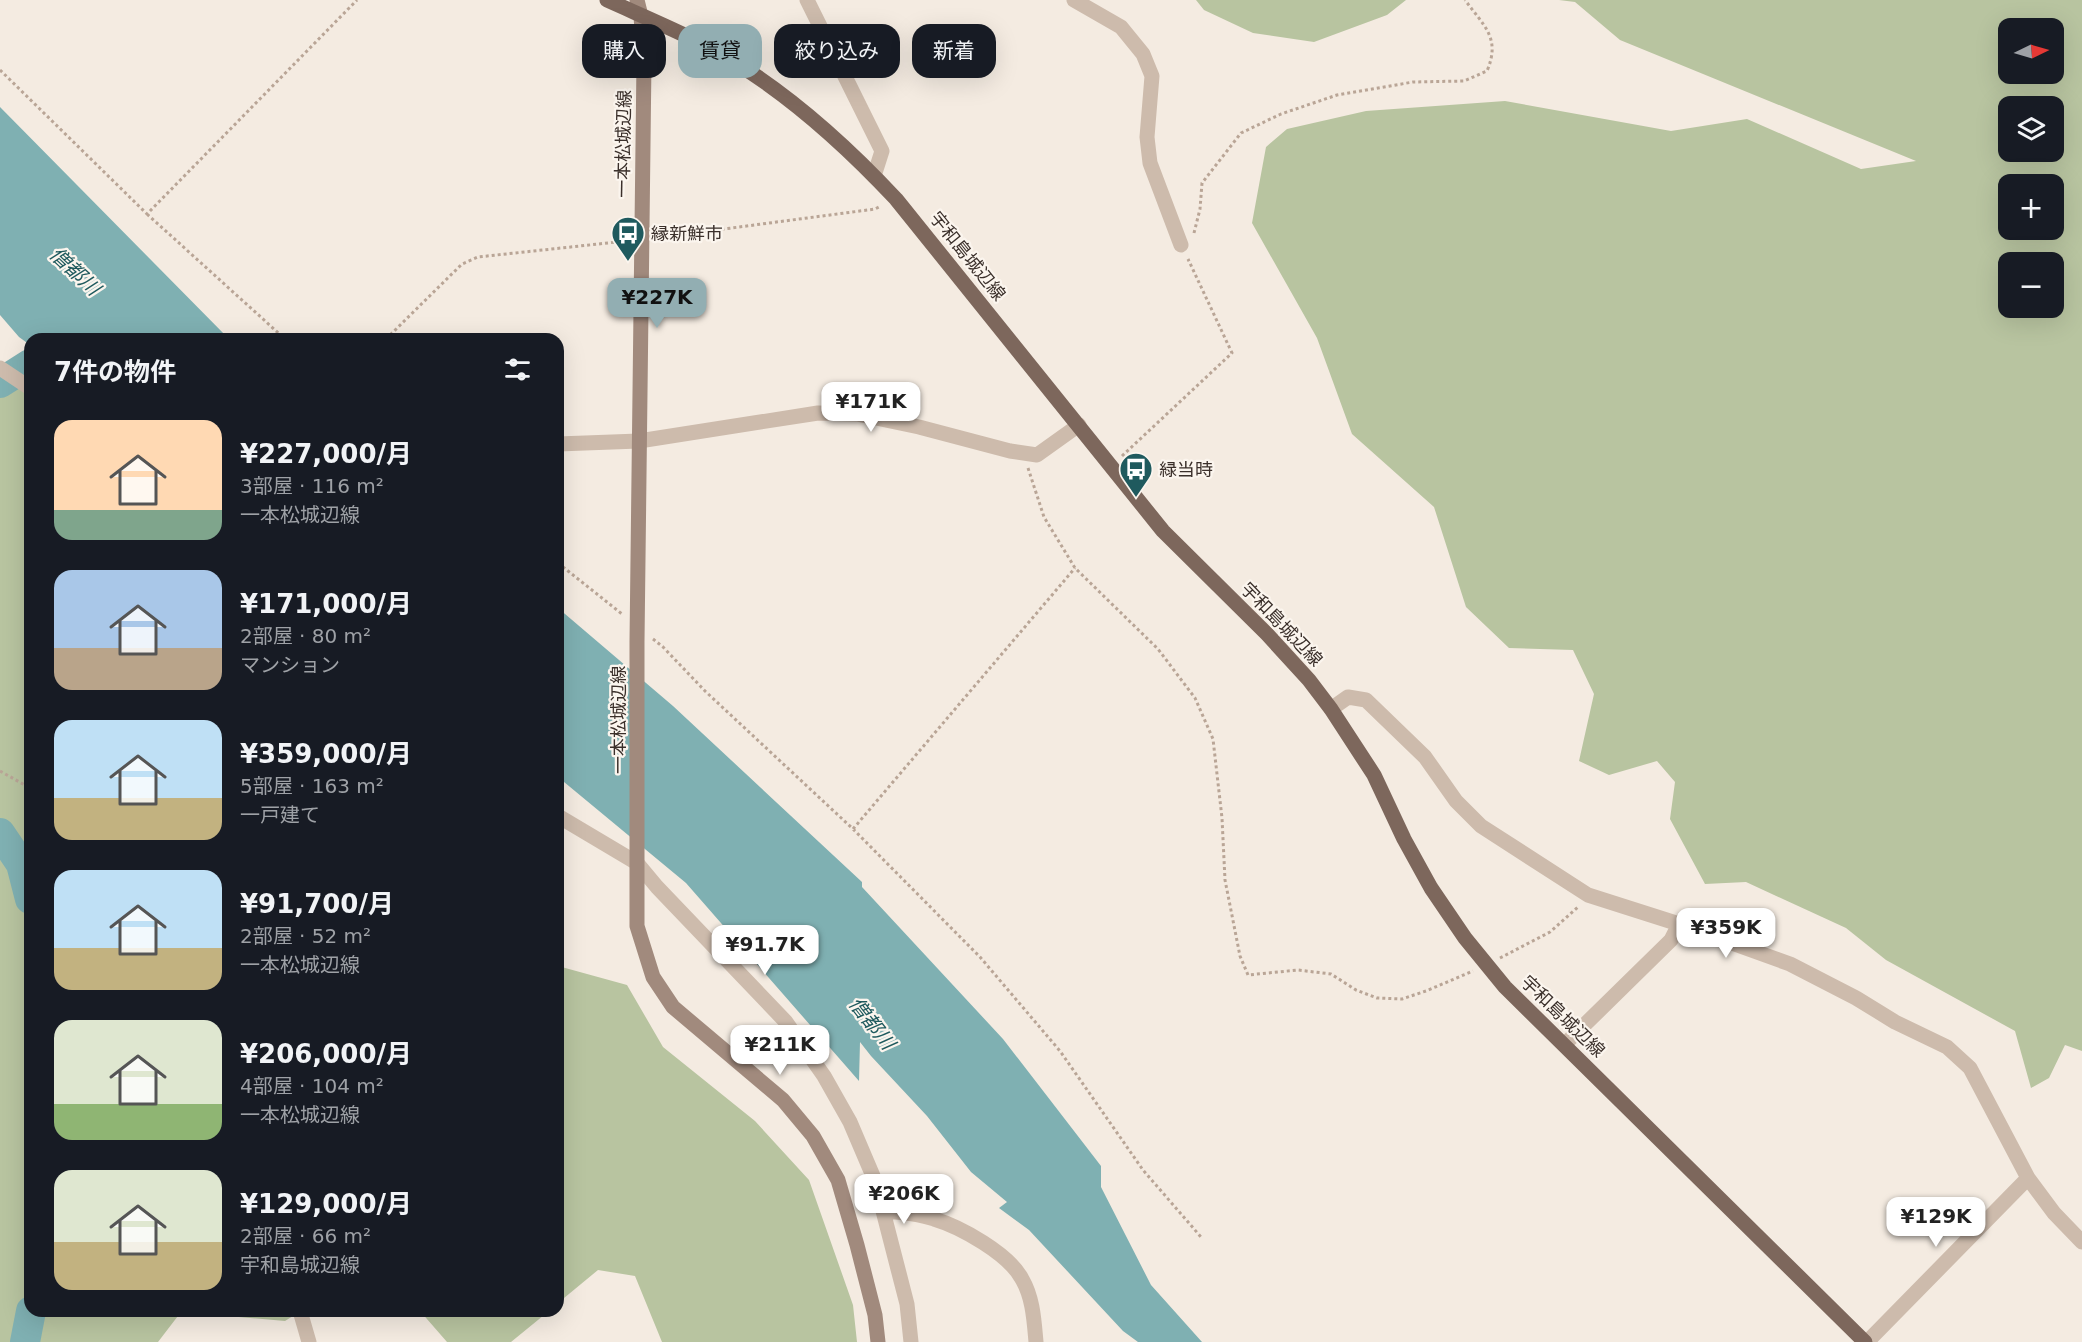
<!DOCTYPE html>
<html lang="ja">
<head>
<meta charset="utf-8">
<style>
	body { margin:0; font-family:"DejaVu Sans","Noto Sans JP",sans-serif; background:#242831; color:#f1f3f6; height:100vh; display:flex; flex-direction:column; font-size:22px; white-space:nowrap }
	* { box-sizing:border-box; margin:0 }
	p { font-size:20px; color:#9ea1a6 }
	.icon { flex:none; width:33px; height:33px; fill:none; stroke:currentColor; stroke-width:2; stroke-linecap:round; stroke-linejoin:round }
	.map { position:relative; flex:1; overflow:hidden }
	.side { position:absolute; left:24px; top:333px; width:540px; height:984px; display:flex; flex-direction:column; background:#171b24; border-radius:18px; box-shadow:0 6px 24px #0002 }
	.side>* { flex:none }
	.banner { position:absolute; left:582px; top:24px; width:570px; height:54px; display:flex; gap:12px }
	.needle { width:39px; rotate:85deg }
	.fabs { position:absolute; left:1998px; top:18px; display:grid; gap:12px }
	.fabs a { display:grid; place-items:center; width:66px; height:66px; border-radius:12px; background:#171b24; box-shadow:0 6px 24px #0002; font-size:30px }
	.price { position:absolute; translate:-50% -51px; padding:0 14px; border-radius:12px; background:#fff; color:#222; font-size:20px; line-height:39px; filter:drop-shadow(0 2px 3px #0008) }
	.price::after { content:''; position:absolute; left:50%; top:36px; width:18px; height:14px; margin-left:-9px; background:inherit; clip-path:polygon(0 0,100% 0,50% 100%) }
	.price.selected { background:#92aeb2; color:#111 }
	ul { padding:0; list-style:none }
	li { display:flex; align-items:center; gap:18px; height:150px; padding:0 30px }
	li span { display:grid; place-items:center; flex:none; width:168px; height:120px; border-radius:18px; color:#555 }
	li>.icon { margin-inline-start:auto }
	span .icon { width:72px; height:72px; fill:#fffc; stroke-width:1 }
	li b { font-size:26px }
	h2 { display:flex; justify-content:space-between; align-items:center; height:72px; padding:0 30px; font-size:26px }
	.tag { padding:0 21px; border-radius:18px; background:#171b24; box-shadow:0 6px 24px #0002; font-size:21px; line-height:54px }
	.tag.selected { background:#92aeb2; color:#111 }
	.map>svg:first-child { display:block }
	.green { fill:#b8c4a0; fill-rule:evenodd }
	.water { fill:#7fb0b2 }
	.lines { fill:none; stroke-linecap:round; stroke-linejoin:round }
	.river { stroke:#7fb0b2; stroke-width:30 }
	.path { stroke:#b9a596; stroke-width:3; stroke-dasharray:3 3; stroke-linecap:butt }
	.street { stroke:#cdbbac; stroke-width:15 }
	.secondary { stroke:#a18a7d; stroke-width:15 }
	.primary { stroke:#7d675c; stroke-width:15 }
	.labels { text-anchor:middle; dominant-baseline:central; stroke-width:4.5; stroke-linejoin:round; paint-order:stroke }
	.street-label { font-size:18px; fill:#3b302b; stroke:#fbf5ee }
	.poi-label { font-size:18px; fill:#3b302b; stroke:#fbf5ee; text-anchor:start }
	.water-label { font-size:20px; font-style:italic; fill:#1f5a5e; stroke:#fbf5ee }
</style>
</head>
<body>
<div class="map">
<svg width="2082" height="1342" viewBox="0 0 2082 1342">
	<rect width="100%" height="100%" fill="#f4ebe1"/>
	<!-- green -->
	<path class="green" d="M1196 0H1406L1387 15 1314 42 1253 33 1204 10Z
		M1559 0H2082V1051L2065 1045 2049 1078 2031 1088 2015 1031 1886 960 1846 928 1746 882 1705 884 1670 819 1675 782 1657 761 1609 775 1579 761 1594 694 1573 650 1509 648 1466 607 1434 507 1352 434 1317 338 1252 223 1266 147 1287 129 1366 111 1505 101 1671 131 1747 119 1861 169 1916 161 1620 40 1575 2ZM2008 28H2054V74H2008ZM2008 106H2054V152H2008ZM2054 184V230H2008V184ZM2008 262H2054V308H2008Z
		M0 377 30 390V1311H301L285 1321 181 1312 158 1342H0Z
		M558 966 627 985 663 1047 755 1121 809 1180 853 1305 857 1342H662L635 1276 598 1270 558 1303Z
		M420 1311H549L511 1342H447Z"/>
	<!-- water -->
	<path class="water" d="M0 107 229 339H30V345L19 337 0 315Z
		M558 608 673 706 862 882V887L1003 1039 1101 1166V1187L1151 1285 1202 1342H1138L1123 1331 1029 1230 999 1208 1007 1202 971 1172 927 1116 871 1056 860 1042 859 1081 686 883 558 777Z"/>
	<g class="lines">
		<!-- river -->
		<path class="river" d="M0 383 30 364
			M0 833 21 864 30 899
			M25 1342 31 1311"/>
		<!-- path -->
		<path class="path" d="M0 70 147 214 357 0
			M147 214 285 339
			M1194 233 1200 209 1202 183 1241 133 1281 114 1337 95 1413 82 1464 81 1487 71C1501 38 1484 26 1465 0
			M656 238 875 209 881 206
			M386 339 462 264 478 257 626 241
			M1122 456 1232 353 1188 259
			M1028 468 1044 517 1075 568 1158 649 1195 698 1213 739 1222 818 1225 880 1240 956 1248 975 1298 970 1331 974 1356 990 1377 998 1402 999 1426 991 1473 971
			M558 563 622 614
			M653 639 663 647 705 691 853 829 980 957 1060 1051 1143 1170 1201 1237
			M0 771 30 788
			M853 829 1075 568
			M1500 958 1550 932 1579 906"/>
		<!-- street -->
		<path class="street" d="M807 0 882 151 874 176
			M1074 0 1121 27 1143 54 1152 76 1147 137 1150 163 1181 245
			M0 368 30 388
			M558 444 639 441 818 413 857 414 919 427 1010 451 1037 455 1079 425
			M1331 709 1348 697 1366 700 1425 757 1456 801 1481 826 1588 895 1679 924 1790 964 1856 998 1895 1022 1947 1047 1970 1068 2028 1178 2054 1213 2082 1242
			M558 816 637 863 657 887 786 1022 824 1076 850 1122 873 1176 883 1211 907 1304 911 1342
			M1565 1044 1671 940 1679 924
			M883 1211C900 1212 919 1214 934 1219 961 1227 1009 1254 1022 1279 1033 1298 1034 1320 1036 1342
			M300 1311 309 1342
			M1867 1342 2028 1178"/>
		<!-- secondary -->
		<path class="secondary" d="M637 0 641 16 644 61 637 642V926L653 977 673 1007 783 1100 813 1136 838 1180 857 1245 875 1315 878 1342"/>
		<!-- primary -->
		<path class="primary" d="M607 0C638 14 669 27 699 42 774 80 839 138 896 199L1163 531 1267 634 1309 680 1331 709 1374 775 1404 839 1431 888 1465 938 1505 987 1865 1342"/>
	</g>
	<!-- icons -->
	<defs>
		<symbol id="bus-pin" viewBox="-11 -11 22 30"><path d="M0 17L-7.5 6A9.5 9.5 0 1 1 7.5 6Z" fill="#1f5a5e" stroke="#fbf5ee"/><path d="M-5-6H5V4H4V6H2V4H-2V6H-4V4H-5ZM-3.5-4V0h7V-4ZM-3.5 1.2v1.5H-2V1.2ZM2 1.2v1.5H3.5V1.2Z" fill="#fff"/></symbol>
	</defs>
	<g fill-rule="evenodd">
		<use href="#bus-pin" x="609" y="214" width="38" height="52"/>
		<use href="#bus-pin" x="1117" y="450" width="38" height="52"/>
	</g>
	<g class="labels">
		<!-- street labels -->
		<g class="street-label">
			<text transform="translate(623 144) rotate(-89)">一本松城辺線</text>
			<text transform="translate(968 256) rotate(51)">宇和島城辺線</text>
			<text transform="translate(1282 624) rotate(46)">宇和島城辺線</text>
			<text transform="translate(618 720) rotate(-90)">一本松城辺線</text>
			<text transform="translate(1563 1016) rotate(44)">宇和島城辺線</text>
		</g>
		<!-- poi labels -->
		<g class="poi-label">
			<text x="651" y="233">縁新鮮市</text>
			<text x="1159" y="469">緑当時</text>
		</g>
		<!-- water labels -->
		<g class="water-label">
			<text transform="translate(75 271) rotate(43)">僧都川</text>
			<text transform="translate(872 1023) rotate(52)">僧都川</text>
		</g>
	</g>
</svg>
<div class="fabs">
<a><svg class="needle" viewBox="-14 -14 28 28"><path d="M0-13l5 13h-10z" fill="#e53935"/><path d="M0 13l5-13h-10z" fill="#9ea1a6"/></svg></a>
<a><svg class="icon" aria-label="layers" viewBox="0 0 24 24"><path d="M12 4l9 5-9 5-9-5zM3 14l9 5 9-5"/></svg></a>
<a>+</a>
<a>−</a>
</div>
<b class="price selected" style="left:657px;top:329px">¥227K</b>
<b class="price" style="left:871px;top:433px">¥171K</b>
<b class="price" style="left:1726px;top:959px">¥359K</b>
<b class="price" style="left:765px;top:976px">¥91.7K</b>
<b class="price" style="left:780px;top:1076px">¥211K</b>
<b class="price" style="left:904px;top:1225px">¥206K</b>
<b class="price" style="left:1936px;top:1248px">¥129K</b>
<div class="banner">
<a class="tag">購入</a>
<a class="tag selected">賃貸</a>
<a class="tag">絞り込み</a>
<a class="tag">新着</a>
</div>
<section class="side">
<h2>7件の物件<svg class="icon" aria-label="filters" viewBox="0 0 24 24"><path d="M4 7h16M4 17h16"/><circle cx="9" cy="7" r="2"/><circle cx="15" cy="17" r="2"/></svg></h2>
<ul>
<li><span style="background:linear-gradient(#ffd9b3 75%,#7fa58c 0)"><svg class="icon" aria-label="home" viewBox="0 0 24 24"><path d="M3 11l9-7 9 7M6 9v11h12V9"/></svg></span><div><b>¥227,000/月</b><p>3部屋 · 116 m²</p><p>一本松城辺線</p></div></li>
<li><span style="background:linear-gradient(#a9c7e8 65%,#b9a48a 0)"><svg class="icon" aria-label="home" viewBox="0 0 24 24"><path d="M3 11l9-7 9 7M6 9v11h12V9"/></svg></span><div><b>¥171,000/月</b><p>2部屋 · 80 m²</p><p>マンション</p></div></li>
<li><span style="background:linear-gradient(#bfe0f5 65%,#c2b280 0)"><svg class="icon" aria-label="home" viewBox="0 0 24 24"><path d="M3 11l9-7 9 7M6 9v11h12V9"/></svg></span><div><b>¥359,000/月</b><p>5部屋 · 163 m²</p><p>一戸建て</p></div></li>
<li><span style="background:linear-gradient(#bfe0f5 65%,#c2b280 0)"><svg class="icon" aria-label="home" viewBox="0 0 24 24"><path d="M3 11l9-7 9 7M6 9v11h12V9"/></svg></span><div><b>¥91,700/月</b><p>2部屋 · 52 m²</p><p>一本松城辺線</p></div></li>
<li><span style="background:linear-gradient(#dfe7d0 70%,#8fb573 0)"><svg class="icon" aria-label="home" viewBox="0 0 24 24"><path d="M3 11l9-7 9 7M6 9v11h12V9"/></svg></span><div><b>¥206,000/月</b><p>4部屋 · 104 m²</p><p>一本松城辺線</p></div></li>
<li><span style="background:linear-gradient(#dfe7d0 60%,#c2b280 0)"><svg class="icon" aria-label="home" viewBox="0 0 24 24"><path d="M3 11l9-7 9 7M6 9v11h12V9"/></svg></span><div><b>¥129,000/月</b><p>2部屋 · 66 m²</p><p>宇和島城辺線</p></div></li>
</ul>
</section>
</div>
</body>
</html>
